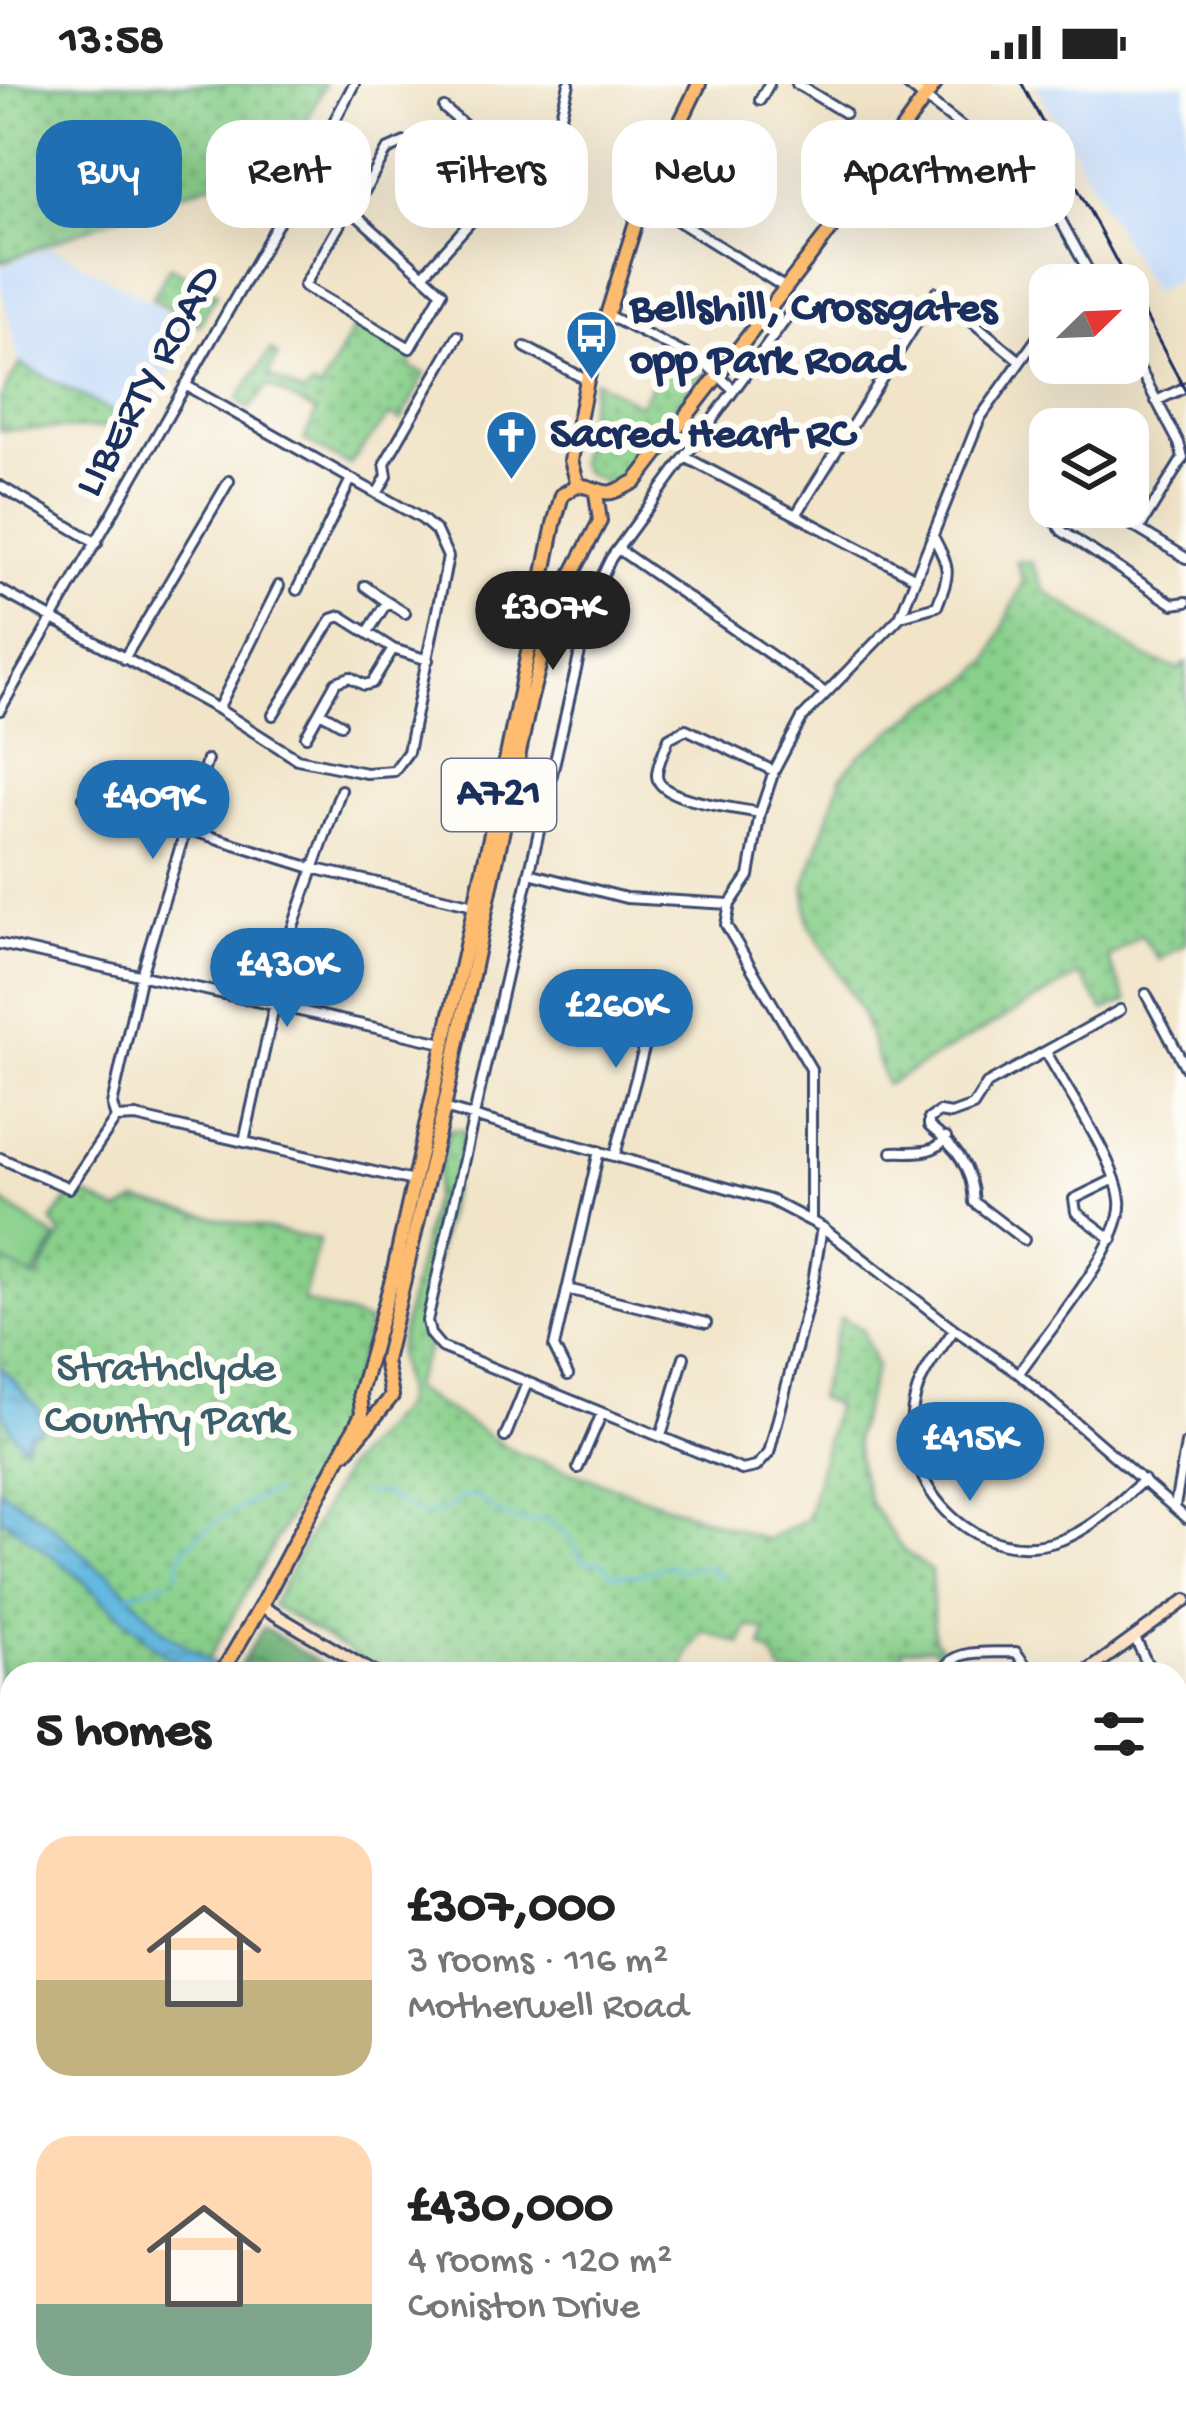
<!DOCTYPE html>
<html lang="en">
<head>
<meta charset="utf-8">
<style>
	body { margin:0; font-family:"Gochi Hand",sans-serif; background:#f2f2f2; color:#222; height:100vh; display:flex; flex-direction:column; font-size:45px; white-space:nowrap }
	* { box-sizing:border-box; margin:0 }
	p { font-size:39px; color:#767676 }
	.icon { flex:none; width:66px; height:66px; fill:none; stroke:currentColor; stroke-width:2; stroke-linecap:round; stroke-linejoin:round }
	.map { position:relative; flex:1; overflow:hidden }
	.panel { position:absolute; left:0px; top:1578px; width:1188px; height:771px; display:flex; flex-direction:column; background:#fff; border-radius:36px 36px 0 0; box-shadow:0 12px 48px #0002 }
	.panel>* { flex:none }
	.top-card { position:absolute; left:36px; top:36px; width:1116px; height:108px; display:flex; gap:24px }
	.needle { width:78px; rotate:67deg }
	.fabs { position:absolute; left:1029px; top:180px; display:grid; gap:24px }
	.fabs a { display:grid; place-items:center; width:120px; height:120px; border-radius:24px; background:#fff; box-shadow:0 12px 48px #0002; font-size:60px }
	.price { position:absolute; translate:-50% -102px; padding:0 27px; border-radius:42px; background:#1f6fb2; color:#fff; font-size:39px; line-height:78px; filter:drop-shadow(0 3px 6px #0008) }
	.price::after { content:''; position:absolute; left:50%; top:72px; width:36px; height:27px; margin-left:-18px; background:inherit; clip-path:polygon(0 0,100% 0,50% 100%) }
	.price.selected { background:#222; color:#fff }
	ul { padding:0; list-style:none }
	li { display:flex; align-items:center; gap:36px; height:300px; padding:0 36px }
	li span { display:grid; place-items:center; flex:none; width:336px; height:240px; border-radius:36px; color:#555 }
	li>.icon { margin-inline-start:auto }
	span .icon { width:144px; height:144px; fill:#fffc; stroke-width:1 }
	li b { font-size:51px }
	h2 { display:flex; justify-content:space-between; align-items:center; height:144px; padding:0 36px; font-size:51px }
	.chip { padding:0 42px; border-radius:36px; background:#fff; box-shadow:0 12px 48px #0002; font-size:42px; line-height:108px }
	.chip.selected { background:#1f6fb2; color:#fff }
	.status { display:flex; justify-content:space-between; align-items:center; height:84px; padding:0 60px; background:#fff; direction:ltr }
	.status svg { height:33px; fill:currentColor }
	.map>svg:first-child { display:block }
	.built { fill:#c7ddf9 }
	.grass { fill:#89d08b; stroke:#528074; stroke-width:3 }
	.forest { fill:url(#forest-crowns); stroke:#44706a; stroke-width:3 }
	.park { fill:url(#park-dots); stroke:#528074; stroke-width:3 }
	.water { fill:url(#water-ripples); stroke:#3f749f; stroke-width:3 }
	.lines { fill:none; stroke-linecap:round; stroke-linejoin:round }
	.stream { stroke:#63b9e0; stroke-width:3 }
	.street-casing { stroke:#3b4a6e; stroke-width:14 }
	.secondary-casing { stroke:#3b4a6e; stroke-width:16 }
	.primary-casing { stroke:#3b4a6e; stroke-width:18 }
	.street { stroke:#fff; stroke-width:8 }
	.secondary { stroke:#fee4c6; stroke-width:10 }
	.primary { stroke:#fdbc70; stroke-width:12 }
	.rail { stroke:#1b2f5e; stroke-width:3 }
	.labels { text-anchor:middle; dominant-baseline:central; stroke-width:12; stroke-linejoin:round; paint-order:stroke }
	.shield { fill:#fdfcf7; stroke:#5f6c8c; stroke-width:3 }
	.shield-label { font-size:42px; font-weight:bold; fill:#1b2f5e }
	.poi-label { font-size:45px; font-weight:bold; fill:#1b2f5e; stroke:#fdfcf7; text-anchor:start }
	.street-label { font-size:45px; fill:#1b2f5e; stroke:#fdfcf7 }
	.park-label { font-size:45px; fill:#3c5f6c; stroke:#fdfcf7 }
</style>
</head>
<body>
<div class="status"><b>13:58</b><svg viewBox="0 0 49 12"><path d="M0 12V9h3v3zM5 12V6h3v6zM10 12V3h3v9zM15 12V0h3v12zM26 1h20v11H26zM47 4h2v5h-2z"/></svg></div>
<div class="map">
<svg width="1186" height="2347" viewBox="0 0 1186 2347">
	<defs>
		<pattern id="forest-crowns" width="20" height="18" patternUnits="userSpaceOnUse" patternTransform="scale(3)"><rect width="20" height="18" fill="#6eb277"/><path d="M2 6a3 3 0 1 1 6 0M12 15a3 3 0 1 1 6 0" fill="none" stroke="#5a9165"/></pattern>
		<pattern id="park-dots" width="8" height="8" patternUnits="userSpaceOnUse" patternTransform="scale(3)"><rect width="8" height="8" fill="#89d08b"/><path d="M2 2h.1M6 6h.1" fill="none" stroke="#6fa975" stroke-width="1.8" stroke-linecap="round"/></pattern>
		<pattern id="water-ripples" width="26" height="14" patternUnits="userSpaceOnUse" patternTransform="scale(3)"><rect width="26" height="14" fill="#63b9e0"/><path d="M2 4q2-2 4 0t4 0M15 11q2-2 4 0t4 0" fill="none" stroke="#5197b9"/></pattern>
	</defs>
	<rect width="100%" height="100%" fill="#fdfcf7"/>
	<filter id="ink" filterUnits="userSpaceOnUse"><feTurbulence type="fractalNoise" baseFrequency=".00833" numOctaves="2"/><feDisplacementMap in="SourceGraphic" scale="24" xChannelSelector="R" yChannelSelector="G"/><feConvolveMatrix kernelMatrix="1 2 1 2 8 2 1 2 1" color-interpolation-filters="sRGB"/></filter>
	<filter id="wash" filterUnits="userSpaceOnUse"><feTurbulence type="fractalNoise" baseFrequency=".004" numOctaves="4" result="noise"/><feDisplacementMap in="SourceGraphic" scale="48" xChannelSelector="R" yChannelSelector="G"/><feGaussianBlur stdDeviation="2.7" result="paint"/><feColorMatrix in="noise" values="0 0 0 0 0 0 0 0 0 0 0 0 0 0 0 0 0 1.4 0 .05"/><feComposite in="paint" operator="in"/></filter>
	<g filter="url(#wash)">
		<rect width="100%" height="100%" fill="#f1e4c8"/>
		<!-- built -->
		<path class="built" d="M1036 0H1186V191L1152 209Z
			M51 162 195 243 140 341 20 280 0 201V182Z"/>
		<!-- grass -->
		<path class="grass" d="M0 1116 57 1155 32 1194 0 1184Z"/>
		<!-- forest -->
		<path class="forest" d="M263 1543 337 1590H235Z
			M12 1936V2104H0V1953Z
			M571 2337H928L924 2347H581Z"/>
		<!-- park -->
		<path class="park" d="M0 0H325L288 73 142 123 0 179Z
			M170 182 217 209 199 241 152 215Z
			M356 239 414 267 410 283 425 290 401 337 390 331 349 381 304 356 316 328 268 302 249 325 237 316 271 266 278 272 268 291 303 310 312 303 320 307Z
			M669 272 703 289 621 392 605 399 583 387 578 377 594 296 640 321Z
			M20 280 142 343 0 346V314Z
			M1016 477 1031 478 1045 507 1147 574 1178 585 1186 579V859L1159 876 1141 851 1108 875 1127 917 1104 927 1080 891 886 1001 861 927 808 838 805 801 842 692 858 673 929 619 969 597 990 575 1023 497Z
			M449 1045 465 1047 420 1245 429 1263 411 1304 517 1369 766 1456 807 1435 835 1321 817 1314 841 1233 862 1245 876 1282 855 1353 860 1385 870 1419 903 1466 931 1487 934 1554 946 1570 942 1572 932 1563 902 1565 903 1590H783L772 1570 762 1564 766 1546 748 1543 741 1560 703 1547 689 1568 683 1590H387L272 1521 345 1384 401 1324 404 1311 397 1269Z
			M76 1106 119 1128 137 1117 319 1156 303 1217 369 1238 340 1343 200 1590H12V1890L0 1907V1174L36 1195 62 1151 51 1137Z"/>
		<!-- water -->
		<path class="water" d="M0 1282 39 1325 41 1345 29 1349 25 1362C0 1340 0 1316 0 1282Z
			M0 1405 53 1442 100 1486 107 1487 166 1549 229 1590H194L162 1569 72 1487 0 1433Z
			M484 2337H547L573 2345 610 2347 647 2337H692L673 2347H470Z"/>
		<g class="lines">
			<!-- stream -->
			<path class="stream" d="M363 1409 383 1410 421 1432 447 1426 461 1413H479C500 1434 516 1441 546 1435L568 1452 583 1477 605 1480 612 1490 637 1491 669 1481 678 1486 707 1482 720 1493
				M177 1490C178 1483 179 1477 181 1471 190 1451 254 1411 275 1409
				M125 1512 169 1497"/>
		</g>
	</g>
	<g filter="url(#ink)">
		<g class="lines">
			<defs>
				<path id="street" d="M797 0 845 29
					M925 14 1045 108 1096 201
					M760 16 769 0
					M444 24 516 85
					M305 92 353 128 442 208 410 264 304 202 340 140
					M643 115 784 203
					M353 128 387 66 405 58 474 118
					M423 191 559 39 569 0
					M1077 201 1088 186
					M797 220 611 474 593 511 427 1237 430 1250 441 1263 742 1386 756 1383 769 1369 812 1204 822 1143
					M607 231 707 281 734 306
					M525 263 587 296
					M1128 263 1179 359 1183 374 1139 445
					M1156 317 1186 303
					M685 373 916 494
					M0 402 97 459
					M377 410 387 392 385 379 458 252
					M1057 423 1055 437 1062 447 1173 520 1186 518
					M1102 423 1186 474
					M796 431 936 208 1019 276
					M618 465 824 608
					M365 502 387 518
					M0 506 218 625 297 675 366 689 394 687 408 668 448 473 436 447 422 435 185 301
					M297 506 351 395
					M901 532 937 522C950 489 951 486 934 454
					M368 548 387 518 405 529
					M124 575 229 397
					M218 625 279 502
					M0 626 305 92 354 0
					M320 628 341 640
					M273 631 332 535 341 532 393 565 428 576
					M306 652 336 598 350 593 364 601 372 599 393 565
					M84 713 312 784 474 821
					M760 729C738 724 656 717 657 691 657 680 665 665 669 654L686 645 774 687
					M529 789 626 814 730 820
					M0 860 443 959
					M1146 910 1186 984
					M598 943 647 955
					M444 1024 770 1116 822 1143 954 1245 1018 1289 1186 1434
					M116 1034 136 1033 413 1097
					M244 1058 290 851 341 706
					M892 1068C912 1067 933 1072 946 1054
					M615 1071 658 913
					M0 1074 69 1104 116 1034 112 1021 141 891 207 676
					M811 1136V985L726 841 730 820 749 792 760 729 774 687 802 634 900 533 980 334 1050 236
					M1112 1155 1076 1128 1074 1115 1115 1095
					M1024 1156 974 1118C972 1082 956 1064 929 1042V1035L939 1028 951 1030 973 1022 987 1000 1120 926
					M567 1205 706 1239
					M954 1246C941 1265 922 1288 916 1310 891 1396 973 1487 1061 1456 1093 1445 1119 1417 1144 1396
					M1019 1289C1045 1251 1125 1159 1120 1116 1116 1077 1066 1005 1046 968
					M568 1291 554 1263 599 1067
					M661 1352 684 1273
					M505 1353 527 1299
					M578 1384 602 1329
					M1175 1422 1186 1360
					M1135 1554 1152 1590
					M943 1590C951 1562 991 1570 1016 1568L1032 1590
					M1176 1823 1186 1826
					M0 2113 12 2112
					M0 2223 12 2226
					M1176 2279 1186 2272
					M0 2287 12 2289
					M186 2337V2347
					M82 2347 84 2337
					M387 2347 393 2337
					M1092 2347 1096 2337"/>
				<path id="secondary" d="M908 0 925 14
					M261 1522 376 1590
					M1084 1590 1186 1516"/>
				<path id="primary" d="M578 401C610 406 600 417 636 397L825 153 935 0
					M578 401 571 376 587 296 643 115 699 0
					M346 1368 392 1312 385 1277 444 1024 530 617 554 524 600 437 596 409
					M221 1590 261 1522 362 1330 360 1309 392 1195 495 731 554 440 562 411 578 401
					M0 1930 12 1912"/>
			</defs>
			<!-- street casing -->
			<use href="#street" class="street-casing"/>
			<!-- secondary casing -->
			<use href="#secondary" class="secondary-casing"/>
			<!-- primary casing -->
			<use href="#primary" class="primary-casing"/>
			<!-- street -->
			<use href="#street" class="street"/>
			<!-- secondary -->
			<use href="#secondary" class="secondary"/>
			<!-- primary -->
			<use href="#primary" class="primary"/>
			<!-- rail -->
			<path class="rail" d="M1022 0 1186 308"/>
		</g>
	</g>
	<!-- icons -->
	<defs>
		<symbol id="bus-pin" viewBox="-11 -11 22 30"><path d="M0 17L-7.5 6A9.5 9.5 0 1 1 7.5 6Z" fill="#1f6fb2" stroke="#fdfcf7"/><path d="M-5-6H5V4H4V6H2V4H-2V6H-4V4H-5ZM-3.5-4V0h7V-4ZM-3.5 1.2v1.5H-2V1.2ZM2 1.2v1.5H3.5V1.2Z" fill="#fff"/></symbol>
		<symbol id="church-pin" viewBox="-11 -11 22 30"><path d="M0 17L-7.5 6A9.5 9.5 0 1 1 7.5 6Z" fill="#1f6fb2" stroke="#fdfcf7"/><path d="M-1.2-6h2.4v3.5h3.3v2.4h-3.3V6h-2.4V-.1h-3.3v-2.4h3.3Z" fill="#fff"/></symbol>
	</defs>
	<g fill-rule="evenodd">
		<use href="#bus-pin" x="562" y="222" width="59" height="81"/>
		<use href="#church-pin" x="482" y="322" width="59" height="81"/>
	</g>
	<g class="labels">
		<!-- shield labels -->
		<rect class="shield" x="442" y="675" width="114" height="72" rx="9"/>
		<g class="shield-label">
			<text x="499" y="711">A721</text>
		</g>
		<!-- poi labels -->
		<g class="poi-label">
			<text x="630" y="226">Bellshill, Crossgates<tspan x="630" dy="52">opp Park Road</tspan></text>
			<text x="550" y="352">Sacred Heart RC</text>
		</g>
		<!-- street labels -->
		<g class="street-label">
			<text transform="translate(150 298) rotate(-61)">LIBERTY ROAD</text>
		</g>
		<!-- park labels -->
		<g class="park-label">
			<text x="166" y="1286">Strathclyde<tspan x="166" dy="52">Country Park</tspan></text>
		</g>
	</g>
</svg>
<div class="fabs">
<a><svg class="needle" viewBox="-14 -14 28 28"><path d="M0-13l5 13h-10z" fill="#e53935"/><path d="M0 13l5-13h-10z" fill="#767676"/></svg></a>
<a><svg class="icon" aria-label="layers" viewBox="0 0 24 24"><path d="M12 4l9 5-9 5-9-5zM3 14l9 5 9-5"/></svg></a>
</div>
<b class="price selected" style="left:553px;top:589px">£307K</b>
<b class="price" style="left:153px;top:778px">£409K</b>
<b class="price" style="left:287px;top:946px">£430K</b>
<b class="price" style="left:616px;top:987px">£260K</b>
<b class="price" style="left:970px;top:1420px">£415K</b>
<div class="top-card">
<a class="chip selected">Buy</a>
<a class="chip">Rent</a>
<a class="chip">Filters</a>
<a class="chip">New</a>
<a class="chip">Apartment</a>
</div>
<section class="panel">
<h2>5 homes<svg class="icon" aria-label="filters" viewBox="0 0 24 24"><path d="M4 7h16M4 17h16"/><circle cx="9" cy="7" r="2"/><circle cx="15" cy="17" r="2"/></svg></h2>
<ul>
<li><span style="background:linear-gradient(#ffd9b3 60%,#c2b280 0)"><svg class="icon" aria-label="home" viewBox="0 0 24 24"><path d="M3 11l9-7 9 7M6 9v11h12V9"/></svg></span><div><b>£307,000</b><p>3 rooms · 116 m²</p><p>Motherwell Road</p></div></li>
<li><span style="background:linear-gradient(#ffd9b3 70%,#7fa58c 0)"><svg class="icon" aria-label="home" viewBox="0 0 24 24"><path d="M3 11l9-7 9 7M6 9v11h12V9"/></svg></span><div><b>£430,000</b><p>4 rooms · 120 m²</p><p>Coniston Drive</p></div></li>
</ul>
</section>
</div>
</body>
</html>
